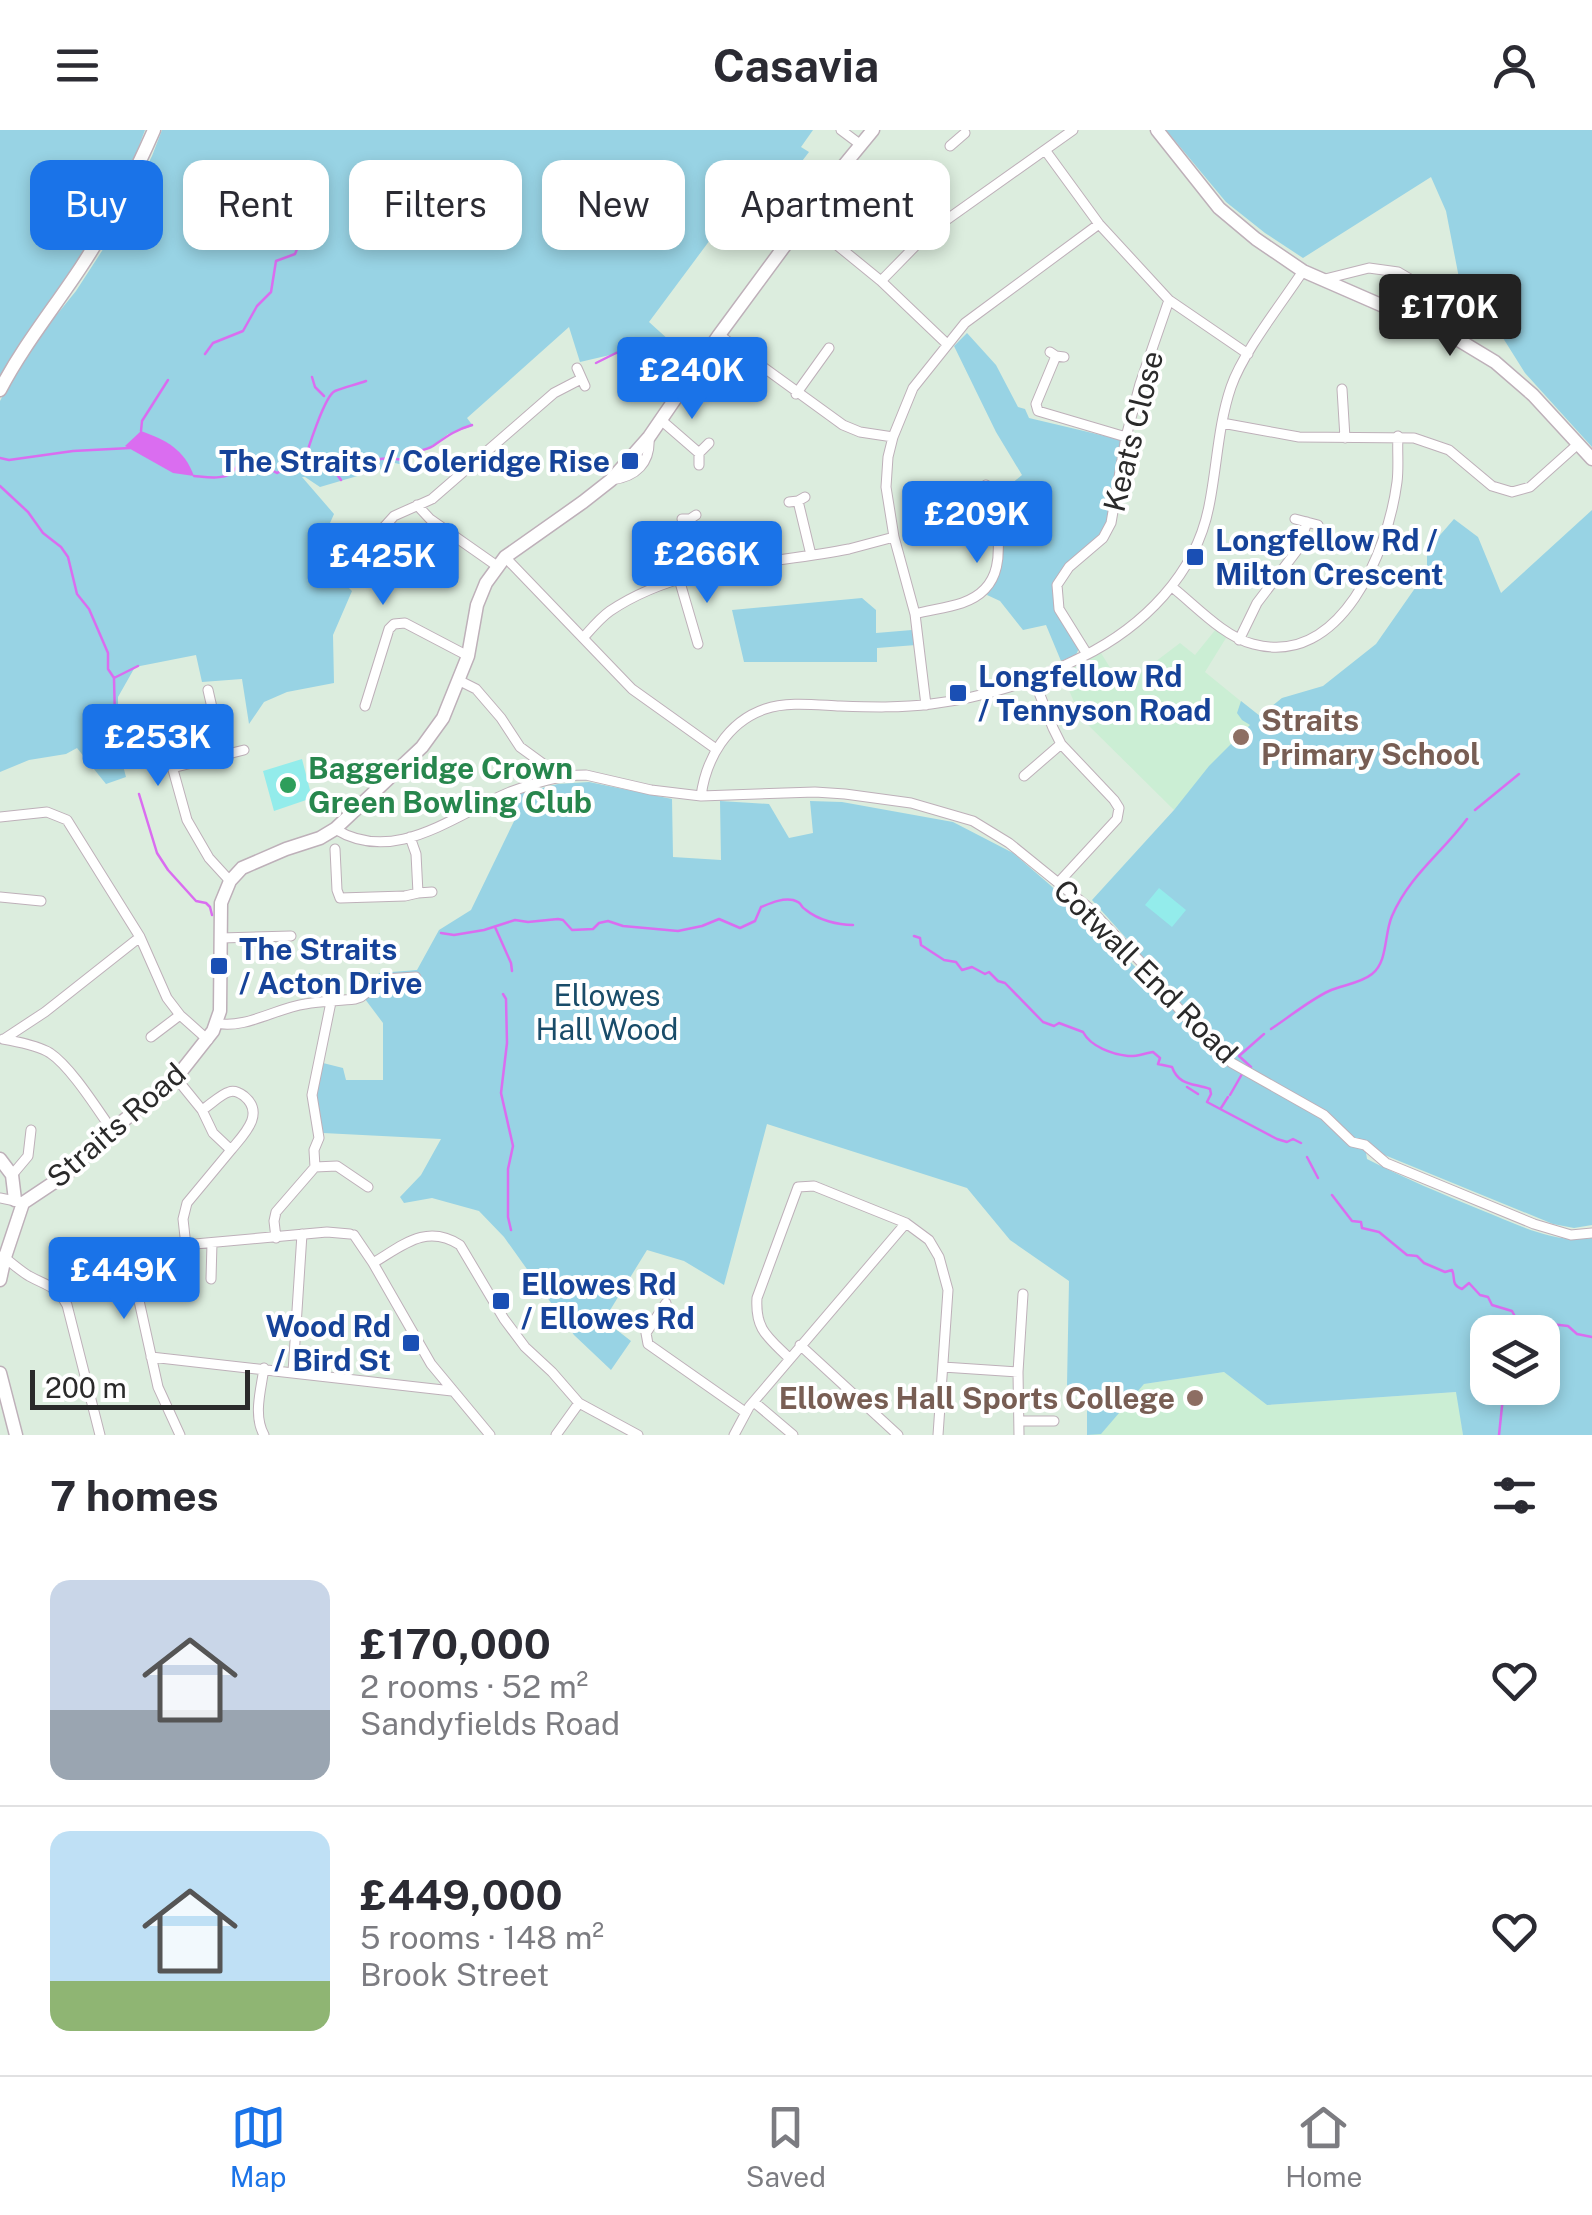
<!DOCTYPE html>
<html lang="en">
<head>
<meta charset="utf-8">
<style>
	body { margin:0; font-family:"Public Sans",sans-serif; background:#f7f7f7; color:#2b2b33; height:100vh; display:flex; flex-direction:column; font-size:38px; white-space:nowrap }
	* { box-sizing:border-box; margin:0 }
	p { font-size:32px; color:#7c7c81 }
	.icon { flex:none; width:55px; height:55px; fill:none; stroke:currentColor; stroke-width:2; stroke-linecap:round; stroke-linejoin:round }
	.map { position:relative; height:1305px; overflow:hidden }
	.panel { display:flex; flex-direction:column; background:#fff; flex:1 }
	.panel>* { flex:none }
	.hud { position:absolute; left:30px; top:30px; width:1000px; height:90px; display:flex; gap:20px }
	.tools { position:absolute; left:1470px; top:1185px; display:grid; gap:20px }
	.tools a { display:grid; place-items:center; width:90px; height:90px; border-radius:20px; background:#fff; box-shadow:0 5px 15px #0003; font-size:50px }
	.scale { position:absolute; left:30px; bottom:25px; width:220px; box-sizing:border-box; padding-left:10px; border:5px solid #2a2a2a; border-top:0; font-size:28px; line-height:35px; white-space:nowrap; color:#2a2a2a; -webkit-text-stroke:8px #fff; paint-order:stroke }
	.price { position:absolute; translate:-50% -85px; padding:0 22px; border-radius:10px; background:#1a73e8; color:#fff; font-size:32px; line-height:65px; filter:drop-shadow(0 2px 5px #0008) }
	.price::after { content:''; position:absolute; left:50%; top:60px; width:30px; height:22px; margin-left:-15px; background:inherit; clip-path:polygon(0 0,100% 0,50% 100%) }
	.price.current { background:#222; color:#fff }
	ul { padding:0; list-style:none }
	li { display:flex; align-items:center; gap:30px; height:250px; padding:0 50px }
	li+li { border-top:2px solid #e1e1e2 }
	li span { display:grid; place-items:center; flex:none; width:280px; height:200px; border-radius:20px; color:#555 }
	li>.icon { margin-inline-start:auto }
	span .icon { width:120px; height:120px; fill:#fffc; stroke-width:1 }
	li b { font-size:42px }
	h2 { display:flex; justify-content:space-between; align-items:center; height:120px; padding:0 50px; font-size:42px }
	.tag { padding:0 35px; border-radius:20px; background:#fff; box-shadow:0 5px 15px #0003; font-size:35px; line-height:90px }
	.tag.current { background:#1a73e8; color:#fff }
	header { display:flex; justify-content:space-between; align-items:center; height:130px; padding:0 50px; background:#fff; font-size:45px; font-weight:700 }
	.tabs { display:flex; justify-content:space-around; align-items:center; height:140px; border-top:2px solid #e1e1e2; background:#fff; font-size:28px; color:#7c7c81 }
	.tabs a { display:grid; justify-items:center; gap:5px }
	.tabs .current { color:#1a73e8 }
	.map>svg:first-child { display:block }
	.education { fill:#cbeed4 }
	.green { fill:#98d3e4; fill-rule:evenodd }
	.pitch { fill:#93eceb }
	.water { fill:#da6df0 }
	.lines { fill:none; stroke-linecap:round; stroke-linejoin:round }
	.stream { stroke:#da6df0; stroke-width:2.5 }
	.street-casing { stroke:#beb0b9; stroke-width:11 }
	.secondary-casing { stroke:#beb0b9; stroke-width:15 }
	.street { stroke:#fff; stroke-width:9 }
	.secondary { stroke:#fff; stroke-width:12 }
	.transit-dot { fill:#1a4fb4; stroke:#fff; stroke-width:4 }
	.education-dot { fill:#8d6e63; stroke:#fff; stroke-width:4 }
	.leisure-dot { fill:#2e9e5b; stroke:#fff; stroke-width:4 }
	.labels { text-anchor:middle; dominant-baseline:central; stroke-width:8; stroke-linejoin:round; paint-order:stroke }
	.street-label { font-size:30px; fill:#2a2a2a; stroke:#fff }
	.transit-label { font-size:30px; font-weight:bold; fill:#164399; stroke:#fff; text-anchor:start }
	.education-label { font-size:30px; font-weight:bold; fill:#785e54; stroke:#fff; text-anchor:start }
	.leisure-label { font-size:30px; font-weight:bold; fill:#27864d; stroke:#fff; text-anchor:start }
	.park-label { font-size:30px; fill:#194c69; stroke:#fff }
</style>
</head>
<body>
<header><svg class="icon" aria-label="menu" viewBox="0 0 24 24"><path d="M4 6h16M4 12h16M4 18h16"/></svg>Casavia<svg class="icon" aria-label="person" viewBox="0 0 24 24"><circle cx="12" cy="8" r="4"/><path d="M4 21q1-7 8-7t8 7"/></svg></header>
<div class="map">
<svg width="1592" height="1305" viewBox="0 0 1592 1305">
	<rect width="100%" height="100%" fill="#dcedde"/>
	<!-- education -->
	<path class="education" d="M1216 499 1226 508 1205 542 1259 586 1282 568 1332 559 1189 662 1174 680 1081 588 1062 544 1101 523 1122 557 1180 513 1195 525Z
		M1224 1242 1267 1275 1457 1262 1463 1305H1087L1101 1303 1144 1254Z"/>
	<!-- green -->
	<path class="green" d="M0 0H145C113 91 50 166 0 247Z
		M162 0H813L801 17 809 22 756 91 736 75 649 192 670 211 580 232 569 197 467 288 473 296 448 304 431 317 409 324 407 336 391 332 387 334 388 337 320 357 305 347H302L334 384 330 393 336 395 333 404 338 407C322 427 336 445 352 461L333 505 334 553 287 562 264 572 249 594 242 549 202 552 196 525 135 537 118 567V616L126 647 106 654 77 618 66 624 29 630 0 642V271L24 225 76 161 111 107 152 26Z
		M1166 0H1592V317L1525 243 1481 173 1466 164 1459 148 1446 81 1431 47 1303 128 1265 103 1226 72Z
		M967 203 996 235 1018 277 1025 279 1029 288 1122 310 1109 394 1105 401 1054 456 1079 518 1076 525 1061 531 1046 495 1023 500 1000 471 987 465C992 455 999 446 1001 434 1004 411 1000 387 998 365L1022 345 996 302 954 216Z
		M1592 380V1095L1574 1098 1553 1094 1365 1017 1367 1029C1404 1048 1442 1064 1481 1080 1517 1094 1553 1114 1592 1108V1305H1463L1456 1262 1267 1275 1224 1242 1144 1254 1101 1304 1087 1305V1267L1067 1255 1069 1151 1010 1110 967 1058 767 994 724 1155 684 1131 647 1120 604 1190 631 1211 611 1240 574 1205 504 1107 479 1081 432 1068 404 1073 400 1067 421 1045 441 1009 323 1003 314 964 319 932 343 938 346 950H383V893L365 869 379 843 417 840 439 800 471 780 517 685 515 665 558 654 589 652 672 669 673 727 721 730 720 671 769 674 789 708 813 703 810 671 842 672 953 692 1013 723 1049 754 1150 851 1167 873 1176 864 1092 770 1174 680 1209 636 1250 595 1242 590 1237 583 1241 571 1260 586 1282 568 1323 556 1376 514 1427 441V420L1454 389 1478 407 1501 463ZM1488 1202H1542V1258H1488Z
		M862 468 876 480V503L912 500 916 515 877 518V532H744L732 480Z"/>
	<!-- pitch -->
	<path class="pitch" d="M302 629 312 668 274 681 263 641Z
		M1159 758 1186 780 1172 797 1145 775Z"/>
	<!-- water -->
	<path class="water" d="M141 301C166 310 184 319 194 346L173 343 125 316Z"/>
	<g class="lines">
		<!-- stream -->
		<path class="stream" d="M205 224 213 213 243 201 257 176 271 162 276 131 295 124 302 107 325 95
			M596 233 616 223 648 218
			M312 247 315 257 324 266
			M141 301 142 291 168 250
			M0 328 9 330 73 321 130 318
			M304 334C321 330 324 337 337 337 364 337 374 324 404 330L407 325C415 321 425 321 433 316 446 307 455 300 472 295
			M333 339 341 350
			M194 346C207 347 227 351 235 339 238 335 241 329 245 326L277 343C286 337 294 339 304 334 307 321 325 265 335 261 345 257 355 255 366 251
			M0 356 28 382 43 403 61 417 68 427 77 464 89 479 108 523V539L114 548 115 590
			M114 548 138 536
			M139 664 157 723 168 740 196 771 206 773 210 777 212 785
			M1475 680 1519 644
			M495 797 511 833 512 841
			M441 803 454 805 484 800 515 790 528 792 558 789 563 790 572 800 593 799 599 793 608 791 623 796 678 801 702 796 719 789 740 798 755 791 761 777C771 773 782 768 793 770 805 774 797 774 806 780 818 790 838 795 853 795
			M914 806 920 808 921 815 944 830 956 832 962 840 972 837 985 844 989 842 998 851 1005 853 1043 892 1054 896 1059 893 1083 902C1091 917 1112 924 1128 926 1136 927 1145 923 1153 922L1160 928 1158 934 1172 937C1179 956 1193 953 1210 959L1211 964 1207 972 1277 1009 1287 1012 1293 1009 1301 1013
			M503 864 506 869 507 913 501 963 513 1016 508 1039V1087L511 1100
			M1271 899C1291 886 1308 871 1329 861 1343 855 1361 853 1372 844 1388 832 1384 804 1392 786 1410 745 1441 724 1467 689
			M1251 937 1239 926 1264 904
			M1187 957 1198 964
			M1230 965 1242 944
			M1221 978 1228 967
			M1307 1027 1318 1048
			M1332 1065 1352 1091 1361 1092 1362 1098 1379 1102 1407 1125 1417 1126 1424 1133 1445 1142 1452 1140C1456 1148 1450 1154 1462 1159L1469 1153 1480 1165 1488 1167 1492 1175 1512 1181 1518 1192 1541 1195 1547 1192 1551 1194 1568 1196 1577 1204 1592 1207
			M1516 1200 1517 1195
			M1499 1305 1503 1267 1501 1258"/>
		<defs>
			<path id="street" d="M841 0 861 15
				M950 16 965 3
				M1045 20 1099 94 1169 170 1248 224
				M805 89 881 151 947 214
				M1325 149 1369 138 1398 142 1427 159 1452 206
				M881 151 928 103 1073 0
				M719 205 843 295 860 302 893 307
				M1050 222 1056 226 1064 227
				M1056 226 1036 274 1038 281 1126 307
				M577 238 585 256
				M1342 259 1345 308
				M796 264 829 218
				M661 290 699 323
				M1222 293 1299 307 1414 308 1449 320 1492 356 1512 362 1530 357 1578 314
				M699 335V323L709 313
				M611 350C636 347 651 333 649 307
				M986 355 993 360 999 361
				M798 371 811 425
				M789 372 798 371 805 367
				M417 375 430 389 497 436
				M682 389H690L696 385
				M690 389 704 442
				M1295 389 1318 395
				M366 427 375 407 394 386 432 369 554 263 581 249
				M505 427 632 559 716 619
				M679 449 698 514
				M1172 457C1195 475 1224 507 1253 514 1341 538 1388 421 1397 352 1399 337 1397 321 1398 306
				M915 484C930 480 947 478 962 473 1015 455 995 401 993 360
				M583 508C591 499 600 488 610 481 681 433 769 435 849 419 864 415 879 411 894 407
				M1239 510 1257 473 1298 419 1307 392
				M1087 524 1059 479 1057 455 1069 437 1103 408 1111 393 1126 307 1140 254 1169 170
				M1034 550 1053 598 1061 614 1114 670 1119 678 1117 689 1059 752
				M460 551 476 559 501 588 520 617 553 641 556 647
				M208 560 213 582 174 592 166 604 167 618 187 690 209 728 230 751
				M926 575 915 484 894 407 886 357 888 327 893 307 913 258 965 193 1099 94
				M365 576 389 499 394 494 405 493 468 526
				M172 638 244 620
				M1024 646 1061 614
				M701 666C706 629 727 592 765 579 787 571 817 575 840 576 870 577 901 578 931 574 987 567 1032 552 1082 527 1143 497 1196 444 1209 376 1217 337 1218 295 1231 257 1243 222 1282 173 1303 141
				M0 687 47 682 67 690 140 807 167 868 180 885 208 910
				M335 699C395 736 455 684 510 662 535 653 559 645 586 645L651 660 701 666 815 662 845 664 911 673 973 691 1009 713 1088 777 1160 852 1173 872 1210 915 1232 933 1324 985 1352 1012 1365 1015 1386 1033 1534 1094 1571 1105 1592 1103
				M410 707 416 724 418 763
				M335 719 337 760 340 768 405 766 418 763 432 762
				M0 767 41 771
				M221 808 291 806
				M216 893C243 900 277 878 305 874 321 871 338 871 355 869L361 867 384 849 416 847
				M151 907 180 885
				M3 909C17 912 37 915 50 923 71 937 97 979 112 1000
				M4 909 45 882 140 807
				M176 948 202 980 213 1003 231 1020 187 1073 183 1089 186 1116
				M202 980C210 975 221 964 229 962 234 960 240 963 244 966 266 984 243 1005 231 1020
				M315 1037 337 1036 368 1057
				M12 1045 28 1026 31 1000
				M0 1068 20 1072
				M354 1105 373 1133 431 1234 490 1305
				M276 1108 274 1091 276 1082 315 1037 314 1020 319 1008 312 965 331 872
				M2 1126C11 1132 19 1140 29 1146 47 1156 56 1155 67 1175L100 1305
				M373 1133C402 1116 426 1093 460 1115L504 1189 525 1217 552 1242 579 1273 638 1305
				M134 1148 158 1257 180 1305
				M211 1149 212 1113
				M54 1158C98 1109 86 1148 134 1148L177 1120 195 1114 327 1102 350 1104
				M666 1173 646 1203 648 1214 745 1282
				M800 1215 898 1305
				M151 1227 452 1261
				M789 1228C768 1207 755 1200 757 1168L798 1057 814 1056 906 1093 929 1110 939 1127 948 1160 938 1305
				M943 1237 1018 1242
				M264 1238C261 1260 253 1285 264 1305
				M293 1242 302 1104
				M754 1272 793 1305
				M1019 1291H1054
				M556 1305 579 1273
				M734 1305 749 1277 906 1093
				M1019 1305 1018 1242 1023 1164"/>
			<path id="secondary" d="M1157 0 1219 78 1256 109 1303 141 1452 206 1495 232 1533 265 1592 329
				M0 260C23 216 54 178 81 137 110 93 133 48 154 0
				M0 1029 12 1045 15 1070
				M0 1150 5 1127 23 1073 68 1043 112 1000 176 948 213 901 220 881 221 773 230 751 242 738 286 719 320 708 335 699 422 617 443 588 468 526 477 475 486 453 505 427 583 372 611 350 649 307 719 205 845 34 873 0
				M0 1243 16 1305"/>
		</defs>
		<!-- street casing -->
		<use href="#street" class="street-casing"/>
		<!-- secondary casing -->
		<use href="#secondary" class="secondary-casing"/>
		<!-- street -->
		<use href="#street" class="street"/>
		<!-- secondary -->
		<use href="#secondary" class="secondary"/>
	</g>
	<!-- markers -->
	<g class="transit-dot">
		<rect x="620" y="321" width="20" height="20" rx="5"/>
		<rect x="1185" y="417" width="20" height="20" rx="5"/>
		<rect x="948" y="553" width="20" height="20" rx="5"/>
		<rect x="209" y="826" width="20" height="20" rx="5"/>
		<rect x="491" y="1161" width="20" height="20" rx="5"/>
		<rect x="401" y="1203" width="20" height="20" rx="5"/>
	</g>
	<g class="education-dot">
		<circle cx="1241" cy="607" r="10"/>
		<circle cx="1195" cy="1268" r="10"/>
	</g>
	<circle class="leisure-dot" cx="288" cy="655" r="10"/>
	<g class="labels">
		<!-- street labels -->
		<g class="street-label">
			<text transform="translate(1133 301) rotate(-76)">Keats Close</text>
			<text transform="translate(1146 841) rotate(45)">Cotwall End Road</text>
			<text transform="translate(116 995) rotate(-41)">Straits Road</text>
		</g>
		<!-- transit labels -->
		<g class="transit-label">
			<text x="610" y="331" text-anchor="end">The Straits / Coleridge Rise</text>
			<text x="1215" y="410">Longfellow Rd /<tspan x="1215" dy="34">Milton Crescent</tspan></text>
			<text x="978" y="546">Longfellow Rd<tspan x="978" dy="34">/ Tennyson Road</tspan></text>
			<text x="239" y="819">The Straits<tspan x="239" dy="34">/ Acton Drive</tspan></text>
			<text x="521" y="1154">Ellowes Rd<tspan x="521" dy="34">/ Ellowes Rd</tspan></text>
			<text x="391" y="1196" text-anchor="end">Wood Rd<tspan x="391" dy="34">/ Bird St</tspan></text>
		</g>
		<!-- education labels -->
		<g class="education-label">
			<text x="1261" y="590">Straits<tspan x="1261" dy="34">Primary School</tspan></text>
			<text x="1175" y="1268" text-anchor="end">Ellowes Hall Sports College</text>
		</g>
		<!-- leisure labels -->
		<g class="leisure-label">
			<text x="308" y="638">Baggeridge Crown<tspan x="308" dy="34">Green Bowling Club</tspan></text>
		</g>
		<!-- park labels -->
		<g class="park-label">
			<text x="607" y="865">Ellowes<tspan x="607" dy="34">Hall Wood</tspan></text>
		</g>
	</g>
</svg>
<div class="tools">
<a><svg class="icon" aria-label="layers" viewBox="0 0 24 24"><path d="M12 4l9 5-9 5-9-5zM3 14l9 5 9-5"/></svg></a>
</div>
<div class="scale">200 m</div>
<b class="price current" style="left:1450px;top:229px">£170K</b>
<b class="price" style="left:692px;top:292px">£240K</b>
<b class="price" style="left:977px;top:436px">£209K</b>
<b class="price" style="left:707px;top:476px">£266K</b>
<b class="price" style="left:383px;top:478px">£425K</b>
<b class="price" style="left:158px;top:659px">£253K</b>
<b class="price" style="left:124px;top:1192px">£449K</b>
<div class="hud">
<a class="tag current">Buy</a>
<a class="tag">Rent</a>
<a class="tag">Filters</a>
<a class="tag">New</a>
<a class="tag">Apartment</a>
</div>
</div>
<section class="panel">
<h2>7 homes<svg class="icon" aria-label="filters" viewBox="0 0 24 24"><path d="M4 7h16M4 17h16"/><circle cx="9" cy="7" r="2"/><circle cx="15" cy="17" r="2"/></svg></h2>
<ul>
<li><span style="background:linear-gradient(#c9d6e8 65%,#9aa5b1 0)"><svg class="icon" aria-label="home" viewBox="0 0 24 24"><path d="M3 11l9-7 9 7M6 9v11h12V9"/></svg></span><div><b>£170,000</b><p>2 rooms · 52 m²</p><p>Sandyfields Road</p></div><svg class="icon" aria-label="heart" viewBox="0 0 24 24"><path d="M12 20l-8-8c-3-5 5-10 8-4 3-6 11-1 8 4z"/></svg></li>
<li><span style="background:linear-gradient(#bfe0f5 75%,#8fb573 0)"><svg class="icon" aria-label="home" viewBox="0 0 24 24"><path d="M3 11l9-7 9 7M6 9v11h12V9"/></svg></span><div><b>£449,000</b><p>5 rooms · 148 m²</p><p>Brook Street</p></div><svg class="icon" aria-label="heart" viewBox="0 0 24 24"><path d="M12 20l-8-8c-3-5 5-10 8-4 3-6 11-1 8 4z"/></svg></li>
</ul>
</section>
<nav class="tabs">
<a class="current"><svg class="icon" aria-label="map" viewBox="0 0 24 24"><path d="M3 6l6-2 6 2 6-2v14l-6 2-6-2-6 2zM9 4v14M15 6v14"/></svg>Map</a>
<a><svg class="icon" aria-label="saved" viewBox="0 0 24 24"><path d="M7 4h10v16l-5-4-5 4z"/></svg>Saved</a>
<a><svg class="icon" aria-label="home" viewBox="0 0 24 24"><path d="M3 11l9-7 9 7M6 9v11h12V9"/></svg>Home</a>
</nav>
</body>
</html>
